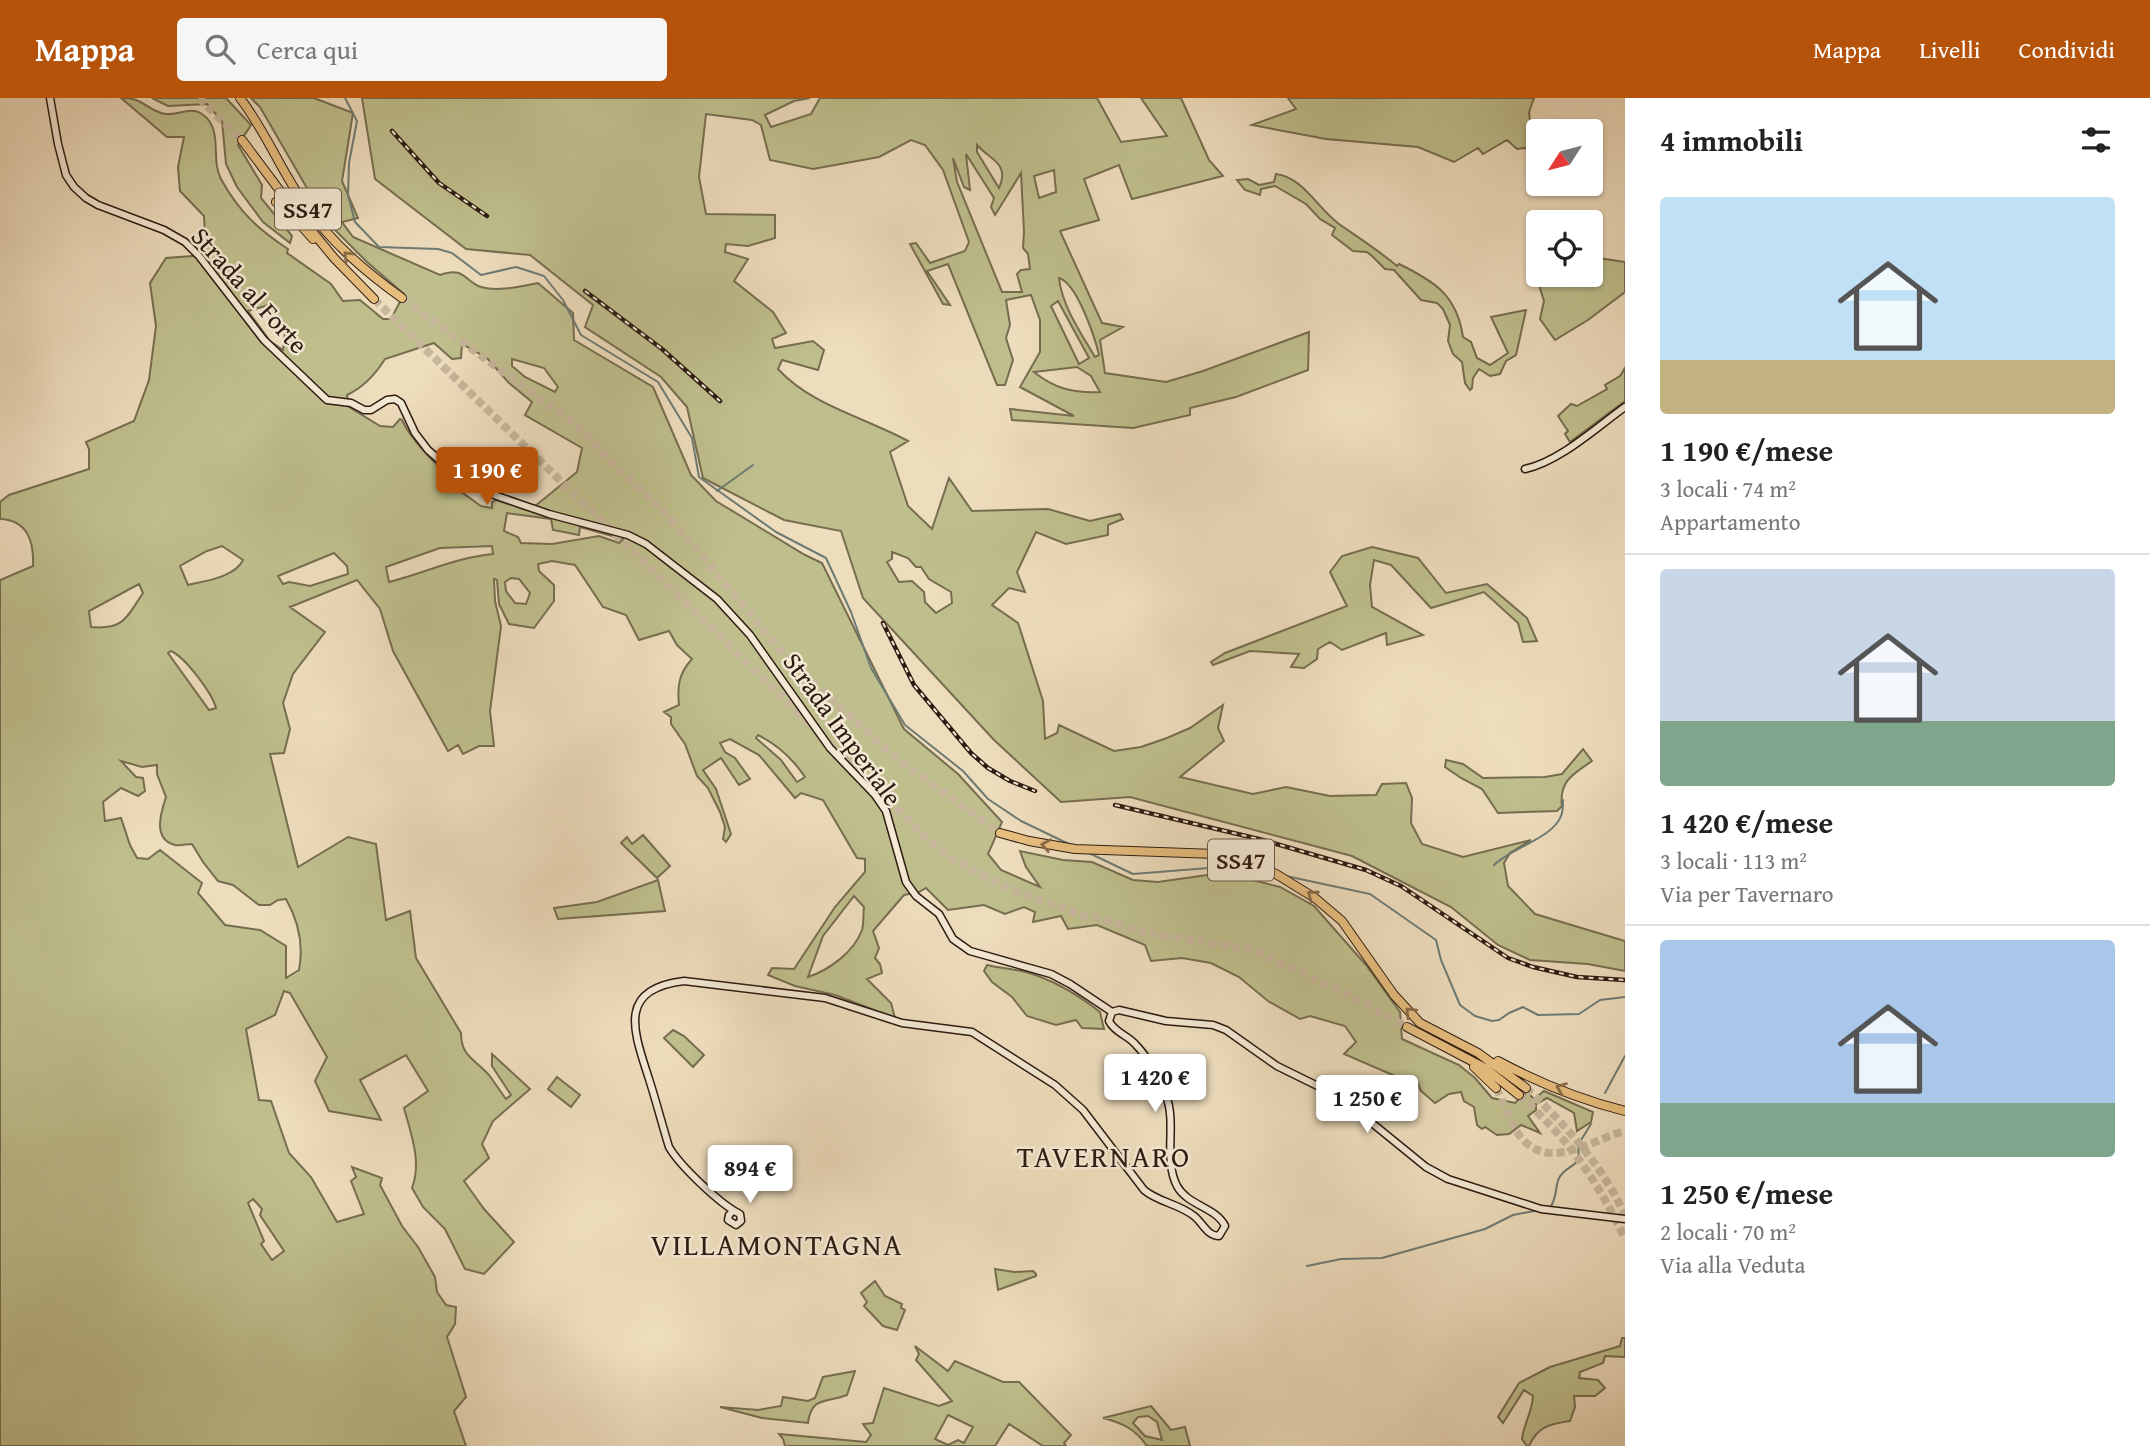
<!DOCTYPE html>
<html lang="it">
<head>
<meta charset="utf-8">
<style>
	body { margin:0; font-family:"Gentium Book Plus",serif; background:#f6f6f6; color:#222; height:100vh; display:flex; flex-direction:column; font-size:26px; white-space:nowrap }
	* { box-sizing:border-box; margin:0 }
	p { font-size:23px; color:#767676 }
	.icon { flex:none; width:38px; height:38px; fill:none; stroke:currentColor; stroke-width:2; stroke-linecap:round; stroke-linejoin:round }
	.map { position:relative; flex:1; overflow:hidden }
	.side { display:flex; flex-direction:column; background:#fff; width:525px }
	.side>* { flex:none }
	.needle { width:46px; rotate:234deg }
	.controls { position:absolute; left:1526px; top:21px; display:grid; gap:14px }
	.controls a { display:grid; place-items:center; width:77px; height:77px; border-radius:7px; background:#fff; box-shadow:0 2px 5px #0004; font-size:35px }
	.price { position:absolute; translate:-50% -60px; padding:0 16px; border-radius:7px; background:#fff; color:#222; font-size:23px; line-height:46px; filter:drop-shadow(0 2px 4px #0008) }
	.price::after { content:''; position:absolute; left:50%; top:42px; width:21px; height:16px; margin-left:-10px; background:inherit; clip-path:polygon(0 0,100% 0,50% 100%) }
	.price.current { background:#b45309; color:#fff }
	ul { padding:0; list-style:none }
	li { display:grid; align-content:center; gap:14px; height:371px; padding:0 35px }
	li+li { border-top:2px solid #e0e0e0 }
	li span { display:grid; place-items:center; height:217px; border-radius:7px; color:#555 }
	li>.icon { margin-inline-start:auto }
	span .icon { width:126px; height:126px; fill:#fffc; stroke-width:1 }
	li b { font-size:30px }
	h2 { display:flex; justify-content:space-between; align-items:center; height:84px; padding:0 35px; font-size:30px }
	header { display:flex; align-items:center; gap:42px; box-sizing:border-box; height:98px; padding:0 35px; background:#b45309; color:#fff }
	header strong { font-size:33px }
	nav { display:flex; gap:38px; margin-inline-start:auto; font-size:24px }
	.search { width:490px; height:63px; background:#f6f6f6; display:flex; align-items:center; gap:18px; box-sizing:border-box; padding:0 24px; border-radius:7px; color:#767676; font-size:26px }
	main { display:flex; flex:1; min-height:0 }
	.map>svg:first-child { display:block }
	.green { fill:#bfbf8d; stroke:#766d50; stroke-width:2; fill-rule:evenodd }
	.lines { fill:none; stroke-linecap:round; stroke-linejoin:round }
	.stream { stroke:#6e7b74; stroke-width:2 }
	.highway-tunnel { stroke:#c7b69b; stroke-width:8; stroke-dasharray:8 4; stroke-linecap:butt }
	.secondary-casing { stroke:#2d1b12; stroke-width:9 }
	.highway-casing { stroke:#2d1b12; stroke-width:10 }
	.secondary { stroke:#f4e9d4; stroke-width:6 }
	.highway { stroke:#e7be7e; stroke-width:8 }
	.rail-casing { stroke:#2d1b12; stroke-width:4.5 }
	.rail { stroke:#f4e9d4; stroke-width:2; stroke-dasharray:5; stroke-linecap:butt }
	.oneway { stroke:#8a6c48 }
	.labels { text-anchor:middle; dominant-baseline:central; stroke-width:5; stroke-linejoin:round; paint-order:stroke }
	.shield { fill:#f4e9d4; stroke:#69594c; stroke-width:2 }
	.shield-label { font-size:24px; font-weight:bold; fill:#2d1b12 }
	.street-label { font-size:26px; fill:#2d1b12; stroke:#f4e9d4 }
	.quarter-label { font-size:30px; letter-spacing:2px; fill:#2d1b12; stroke:#f4e9d4 }
</style>
</head>
<body>
<header>
<strong>Mappa</strong>
<div class="search"><svg class="icon" aria-label="search" viewBox="0 0 24 24"><circle cx="10" cy="10" r="6"/><path d="M15 15l6 6"/></svg>Cerca qui</div>
<nav><a>Mappa</a><a>Livelli</a><a>Condividi</a></nav>
</header>
<main>
<div class="map">
<svg width="1625" height="1348" viewBox="0 0 1625 1348">
	<rect width="100%" height="100%" fill="#eeddbd"/>
	<filter id="stains"><feTurbulence type="fractalNoise" baseFrequency=".00286" numOctaves="4"/><feColorMatrix values="0 0 0 0 .2 0 0 0 0 .09 0 0 0 0 .02 0 0 0 .5 -.17"/></filter>
	<radialGradient id="worn" r=".72"><stop offset=".6" stop-color="#630" stop-opacity="0"/><stop offset="1" stop-color="#630" stop-opacity=".3"/></radialGradient>
	<!-- green -->
	<path class="green" d="M121 0C144 0 143 9 161 15 175 20 189 7 202 16 224 31 210 61 221 81 239 114 258 131 288 151L287 155 331 186 343 203 360 202 383 221H391L404 196 367 164 326 123 260 9 251 0H314L353 15 342 83 358 120 342 124 353 139 440 177C465 168 464 183 481 189 499 194 521 188 538 185L573 215 574 242 653 289 691 377 716 403 805 457 822 465 904 631 958 676 1002 724 988 756 1001 772 1040 789 1026 769 1020 753 1063 762 1092 764 1133 782 1158 784 1207 777 1245 780 1280 789 1314 808 1366 867 1400 914 1402 941 1459 967 1475 980 1492 1000 1515 1005 1527 994 1534 1001 1544 993 1593 1014 1591 1024 1577 1033 1574 1015 1547 1000 1536 1006V1012L1528 1018 1540 1035 1521 1027 1509 1036 1497 1037 1485 1029 1482 1031 1477 1027 1474 1009 1464 1003 1461 994 1449 996 1435 1005 1421 993 1416 981 1395 978 1344 956 1356 944 1345 928 1310 918 1300 921 1268 903 1239 879 1211 865 1182 860 1151 863 1145 847 1097 827 1068 831 1061 818 1033 824 1035 814 1024 809 1005 816 984 807 948 812 926 790 919 794 904 797 873 833 879 850 875 860 880 866 882 875 867 881 891 905 895 920 835 897 795 888 768 877 772 870 794 871 835 809 865 774V761L857 760 823 702 801 695 795 700 759 657 730 641 720 645 725 654 735 660 750 681 739 687 721 660 703 672 716 691 731 736 726 744 723 741 725 729 720 714 708 690 697 678 685 646 671 626V619L664 614 679 607C677 588 679 575 692 561L677 547 669 533 639 542 626 517 603 509 575 467 552 463 538 466 539 473 554 487V503L534 530 509 526 499 506 497 482 494 481 495 503 501 528 490 613 494 648H479L463 656 458 647 448 653 393 553 380 511 357 482 290 509 325 534 293 576 283 605 290 631 284 655 270 656 298 769 348 739 376 746 386 822 410 813 416 860 461 935C461 959 475 961 489 977 495 985 500 993 506 1001L511 997 492 968V956L530 991 493 1023 482 1046 489 1060 464 1083 484 1111 514 1144 484 1176 465 1171 445 1131 423 1109 412 1090C422 1064 411 1036 404 1010L428 993 406 957 360 982 381 1022 329 1013 315 983 327 959 290 895 284 893 275 917 246 931 259 1002 271 1003 289 1055 311 1079 337 1124 364 1116 351 1083 356 1079 352 1069 382 1080 380 1087 402 1128 418 1149 435 1179 437 1194 446 1207 456 1209 455 1226 447 1239 466 1299 454 1313 466 1348H0V482L33 468C34 444 28 422 0 421V404L9 397 89 371V351L86 344 134 323 149 282 156 228 150 185 166 160 206 157 204 118 180 93 178 69 184 39H167ZM269 207 285 234 283 252 270 243 248 213ZM434 245 452 261 461 260 462 246 487 260 509 285 532 304 525 317 582 350 577 374 529 413 496 402 492 404V410L481 408 442 380 449 377C434 366 409 338 402 322L400 321 393 329 380 328 349 309 347 297C364 289 375 277 385 261ZM512 261 544 270 558 289 555 294 525 279 512 268ZM507 415 551 421 553 432 579 437 580 429 623 441 619 445 599 438 552 446 521 445 518 439 504 433ZM222 448 243 462C235 479 205 483 188 487L180 468 207 453ZM492 448 493 456C454 460 425 475 389 484L386 469 440 450ZM334 455 347 468 348 476 310 488 289 484 283 486 278 478ZM511 480 519 481 530 495 526 506 515 505 506 493 505 484ZM139 486 143 495C126 520 124 532 91 529L89 513ZM171 553C185 559 212 595 216 610L209 612 168 555ZM758 637C778 647 793 661 805 679L797 684 781 662 756 640ZM121 663 142 669 157 667V676L166 699C161 714 152 741 175 747 180 748 187 746 192 746L203 764 218 783 233 787 259 807H270L278 802 286 801C299 824 304 846 299 872L286 880V848L260 832 225 827 198 795 202 785 160 752 148 761 137 760 130 747 121 720 105 723 103 704 121 690 138 698 145 693 143 680 136 679ZM854 798 864 809C863 816 864 825 862 832 854 854 829 872 808 879L823 838ZM253 1101 262 1111 260 1117 284 1153 272 1162 261 1146 264 1143 248 1105Z
		M152 0H226L251 27 238 47 262 87 261 100 292 138 290 145 263 124 237 89 226 66 222 23 207 6 168 8Z
		M362 0H810L794 3 765 17 771 29 811 16 820 0H1097L1121 44 1167 38 1141 0H1181L1209 62 1223 78 1132 101 1119 67 1084 81 1099 122 1060 133 1102 225 1123 229 1100 242 1105 275 1166 284 1203 273 1309 234 1308 272 1236 299 1190 310V317L1133 330 1012 322 1010 311 1074 318 1020 289 1040 254V222L1031 197 1006 202 1010 227 1006 240 1013 262 1005 287H997L948 166 927 173 950 207 943 206 910 146 916 145 930 165 965 153 969 144 943 72 925 47 911 42 879 59 813 71 770 62 761 27 752 22 706 16 699 79 706 116 775 117V140L748 148 726 146 725 154 748 161 734 183 773 214 786 235 772 241 775 250 813 243 824 252 818 272 782 262 778 271C812 308 864 319 908 343L890 354 908 408 932 431 949 380 972 413 1048 411 1090 423 1120 416 1123 421 1108 427V437L1066 446 1036 434 1017 474 1025 494 1009 490 992 507 1018 525 1043 603 1045 641 1057 635 1059 627 1114 653 1141 649 1167 640 1190 630 1223 607 1218 630 1224 643 1180 679 1253 696 1286 689 1330 698 1376 697 1382 686 1406 685 1412 700 1411 725 1422 746 1463 759 1531 742 1510 755 1504 765 1508 788 1535 816 1625 843V873L1588 866 1530 862 1498 847 1451 809 1352 758 1130 699 1061 704 994 642 863 500 841 433 784 422 703 380 687 309 661 279 585 229 593 207 530 157 466 151 375 81ZM977 47C990 62 1010 65 999 90L977 54ZM966 56 994 100 991 109 995 117 1021 75 1024 134 1023 150 1028 156 1030 171 1021 172 1017 176 1022 194H1002L957 84 953 60 964 89 970 92ZM1054 72 1056 94 1039 100 1034 78ZM1059 180C1077 185 1095 240 1099 257L1095 259C1081 235 1062 208 1059 180ZM1058 203 1089 260 1079 266 1051 208ZM1077 269 1091 278 1100 294C1073 295 1055 291 1034 274ZM892 454 908 460 916 469H921L929 481 951 494 952 505 936 515 925 504 924 494 912 483 899 484 887 464 892 461Z
		M1288 0H1534L1529 14 1533 49 1517 51 1507 42 1483 56 1478 50 1454 64 1418 49 1326 41 1252 27 1296 11Z
		M1276 76C1303 79 1318 111 1339 126 1359 140 1378 152 1397 168L1399 166C1434 183 1457 197 1463 239L1471 244 1477 260 1490 267 1508 255 1491 219 1526 212 1516 257 1506 263 1500 276 1490 278 1479 271 1473 280 1472 290 1470 292 1465 285 1462 264 1453 256 1448 243 1450 227 1443 211 1437 205 1421 202 1394 172 1385 171 1372 158 1367 154 1353 153 1332 137 1335 130 1320 121 1306 106 1275 88 1261 91 1260 97 1245 92 1237 82 1248 81 1259 87 1274 84Z
		M1535 153 1538 161V177H1546L1549 182 1567 177H1591V159L1625 164V194L1588 222 1555 242 1540 221 1544 203 1530 158Z
		M1625 270V303L1570 344 1565 336 1568 333 1558 318 1571 306 1577 308 1607 291 1605 287 1620 278Z
		M1372 449 1418 460 1446 495 1487 486 1527 520 1537 543 1523 544 1518 525 1484 494 1431 510 1391 467 1374 462 1370 487 1372 509 1423 537 1387 547 1386 535 1342 552 1330 544 1318 551 1317 561 1304 570 1291 569 1299 556 1250 553 1213 567 1211 564 1225 555 1347 508 1330 474 1342 458Z
		M1583 651 1592 663C1573 676 1559 683 1562 708L1557 713 1498 715 1482 691 1461 680 1445 669 1446 662 1463 666 1483 680 1545 679 1562 676Z
		M643 737 670 768 657 780 621 745 627 739 632 746Z
		M658 782 665 813 558 821 554 810 597 804Z
		M987 867C999 870 1013 871 1026 874 1054 882 1077 896 1100 914L1104 931 1082 930 1076 922 1056 927 1027 918 1012 899 992 884 984 873Z
		M673 932 684 938 704 957 693 969 664 940Z
		M557 979 580 997 571 1009 548 991Z
		M995 1171 1014 1174 1033 1173 1036 1176V1178L998 1192Z
		M875 1183 885 1198 902 1206 901 1210 905 1212 897 1232 883 1228 864 1208 867 1204 861 1195Z
		M1622 1240H1625V1259L1605 1258 1603 1265 1580 1274 1579 1280 1598 1282 1605 1290 1595 1298H1574L1575 1309 1570 1323C1550 1326 1538 1328 1529 1348H1527L1522 1341C1524 1325 1532 1315 1533 1298L1524 1292 1503 1325 1498 1319 1519 1285 1550 1269 1620 1248Z
		M915 1248 948 1273 955 1263 1003 1284H1019L1071 1337 1064 1345 1066 1348H1043L1009 1326 995 1348H785L783 1341 779 1336 866 1344 871 1337 863 1326 873 1325 884 1290 939 1308 952 1303 916 1262 919 1256ZM948 1317 973 1329 964 1345 958 1342 948 1347 935 1341Z
		M855 1273 847 1297C827 1305 811 1298 808 1325L762 1320 720 1309 758 1312 781 1308 783 1299 808 1303 815 1300 823 1279Z
		M1151 1308 1171 1332 1185 1329 1190 1348H1147C1135 1331 1123 1325 1103 1320ZM1148 1318 1157 1324 1162 1342 1145 1338 1133 1325 1138 1319Z"/>
	<g class="lines">
		<!-- stream -->
		<path class="stream" d="M345 0 357 23 349 65 348 97 355 124 379 149 438 151 452 155 481 177 516 169 544 178 563 202 581 237 658 284 692 340 699 379 776 434 826 460 851 514 871 570 905 627 963 673 988 701 1021 723 1071 747
			M717 393 753 367
			M1089 755 1133 776 1234 768 1260 773
			M1494 767C1511 750 1553 740 1561 718 1563 714 1563 707 1563 702
			M1286 778 1370 796 1436 842 1441 862 1460 907 1475 918 1492 923 1499 922 1509 915 1523 909 1538 917 1579 916 1600 902 1625 899
			M1605 995 1625 958
			M1551 1108C1557 1099 1555 1089 1559 1080 1568 1064 1582 1072 1578 1047L1591 1026
			M1307 1168 1341 1161 1382 1160 1485 1131 1513 1117 1534 1113"/>
		<!-- highway-tunnel -->
		<path class="highway-tunnel" d="M199 0 242 42
			M402 200 572 324 670 420 788 561 893 658 1000 735
			M374 201 815 631
			M827 643 929 742 950 759 999 786 1069 813 1147 835 1251 851 1344 895 1407 929
			M1496 990C1504 1004 1507 1021 1517 1034 1546 1077 1590 1042 1625 1033
			M1526 990C1567 1028 1601 1066 1625 1117
			M1519 997C1569 1042 1596 1080 1625 1141"/>
		<defs>
			<path id="secondary" d="M50 0 58 46 66 77 74 89 86 100 98 107 164 132 185 144 199 158 264 242 327 302 351 305 364 312H371L387 302 395 301 401 305 415 335 428 352 453 374 494 397 549 416 628 437 646 446 717 501 750 537 830 650 875 697 886 713 906 784 916 798 939 816 953 841 970 853 1051 876 1070 886 1112 914
				M1525 371C1559 364 1597 329 1625 309
				M1112 914 1119 912 1166 923 1213 927 1226 932 1277 968 1340 999 1426 1069 1448 1081 1541 1111 1625 1121
				M733 1113 729 1117 728 1122 736 1127 741 1123 740 1116C721 1107 680 1068 669 1049 662 1026 656 1003 649 981 634 934 616 891 684 883L825 900 902 925 972 934 1055 987 1083 1012 1144 1092C1158 1104 1179 1106 1194 1118 1203 1125 1207 1138 1219 1138L1225 1128C1216 1109 1188 1108 1177 1088 1163 1061 1177 1025 1166 998 1159 981 1149 960 1136 947 1128 937 1115 935 1109 923L1112 914"/>
			<path id="highway" d="M240 0C267 35 282 76 308 111 334 147 366 174 402 200
				M242 42 292 109 334 160 374 201
				M276 104 281 105 313 141
				M1000 735 1029 743 1075 751 1216 756 1251 765 1276 776 1315 800 1342 823 1394 897 1420 925 1478 955 1526 990
				M1407 929 1485 970 1519 997
				M1498 963C1537 984 1582 1002 1625 1013
				M1474 969 1496 990"/>
		</defs>
		<!-- secondary casing -->
		<use href="#secondary" class="secondary-casing"/>
		<!-- highway casing -->
		<use href="#highway" class="highway-casing"/>
		<!-- secondary -->
		<use href="#secondary" class="secondary"/>
		<!-- highway -->
		<use href="#highway" class="highway"/>
		<defs>
			<path id="rail" d="M392 33 439 85 487 118
				M585 193 662 251 720 303
				M883 525 914 587 971 655 988 670 1010 683 1035 693
				M1115 707 1263 742 1366 772 1401 788 1508 860 1533 869 1577 879 1625 882"/>
		</defs>
		<!-- rail casing -->
		<use href="#rail" class="rail-casing"/>
		<!-- rail -->
		<use href="#rail" class="rail"/>
	</g>
	<!-- one-way arrows -->
	<defs><path id="oneway-chevron" d="M-2-3.5L2.5 0L-2 3.5" fill="none" stroke-width="1.6" stroke-linecap="round" stroke-linejoin="round" transform="scale(1.75)"/></defs>
	<g class="oneway">
		<use href="#oneway-chevron" transform="translate(348 158) rotate(-135)"/>
		<use href="#oneway-chevron" transform="translate(1046 747) rotate(-169)"/>
		<use href="#oneway-chevron" transform="translate(1312 797) rotate(-144)"/>
		<use href="#oneway-chevron" transform="translate(1410 914) rotate(-135)"/>
		<use href="#oneway-chevron" transform="translate(1561 990) rotate(-158)"/>
	</g>
	<g class="labels">
		<!-- shield labels -->
		<g class="shield">
			<rect x="275" y="90.5" width="66" height="41" rx="5"/>
			<rect x="1208" y="741.5" width="66" height="41" rx="5"/>
		</g>
		<g class="shield-label">
			<text x="308" y="111">SS47</text>
			<text x="1241" y="762">SS47</text>
		</g>
		<!-- street labels -->
		<g class="street-label">
			<text transform="translate(250 192) rotate(48)">Strada al Forte</text>
			<text transform="translate(843 631) rotate(54)">Strada Imperiale</text>
		</g>
		<!-- quarter labels -->
		<g class="quarter-label">
			<text x="1104" y="1058">TAVERNARO</text>
			<text x="777" y="1146">VILLAMONTAGNA</text>
		</g>
	</g>
	<rect width="100%" height="100%" filter="url(#stains)"/>
	<rect width="100%" height="100%" fill="url(#worn)"/>
</svg>
<div class="controls">
<a><svg class="needle" viewBox="-14 -14 28 28"><path d="M0-13l5 13h-10z" fill="#e53935"/><path d="M0 13l5-13h-10z" fill="#767676"/></svg></a>
<a><svg class="icon" aria-label="locate" viewBox="0 0 24 24"><circle cx="12" cy="12" r="6"/><path d="M12 2v4M12 18v4M2 12h4M18 12h4"/></svg></a>
</div>
<b class="price current" style="left:487px;top:409px">1 190 €</b>
<b class="price" style="left:1155px;top:1016px">1 420 €</b>
<b class="price" style="left:1367px;top:1037px">1 250 €</b>
<b class="price" style="left:750px;top:1107px">894 €</b>
</div>
<section class="side">
<h2>4 immobili<svg class="icon" aria-label="filters" viewBox="0 0 24 24"><path d="M4 7h16M4 17h16"/><circle cx="9" cy="7" r="2"/><circle cx="15" cy="17" r="2"/></svg></h2>
<ul>
<li><span style="background:linear-gradient(#bfe0f5 75%,#c2b280 0)"><svg class="icon" aria-label="home" viewBox="0 0 24 24"><path d="M3 11l9-7 9 7M6 9v11h12V9"/></svg></span><div><b>1 190 €/mese</b><p>3 locali · 74 m²</p><p>Appartamento</p></div></li>
<li><span style="background:linear-gradient(#c9d6e8 70%,#7fa58c 0)"><svg class="icon" aria-label="home" viewBox="0 0 24 24"><path d="M3 11l9-7 9 7M6 9v11h12V9"/></svg></span><div><b>1 420 €/mese</b><p>3 locali · 113 m²</p><p>Via per Tavernaro</p></div></li>
<li><span style="background:linear-gradient(#a9c7e8 75%,#7fa58c 0)"><svg class="icon" aria-label="home" viewBox="0 0 24 24"><path d="M3 11l9-7 9 7M6 9v11h12V9"/></svg></span><div><b>1 250 €/mese</b><p>2 locali · 70 m²</p><p>Via alla Veduta</p></div></li>
</ul>
</section>
</main>
</body>
</html>
